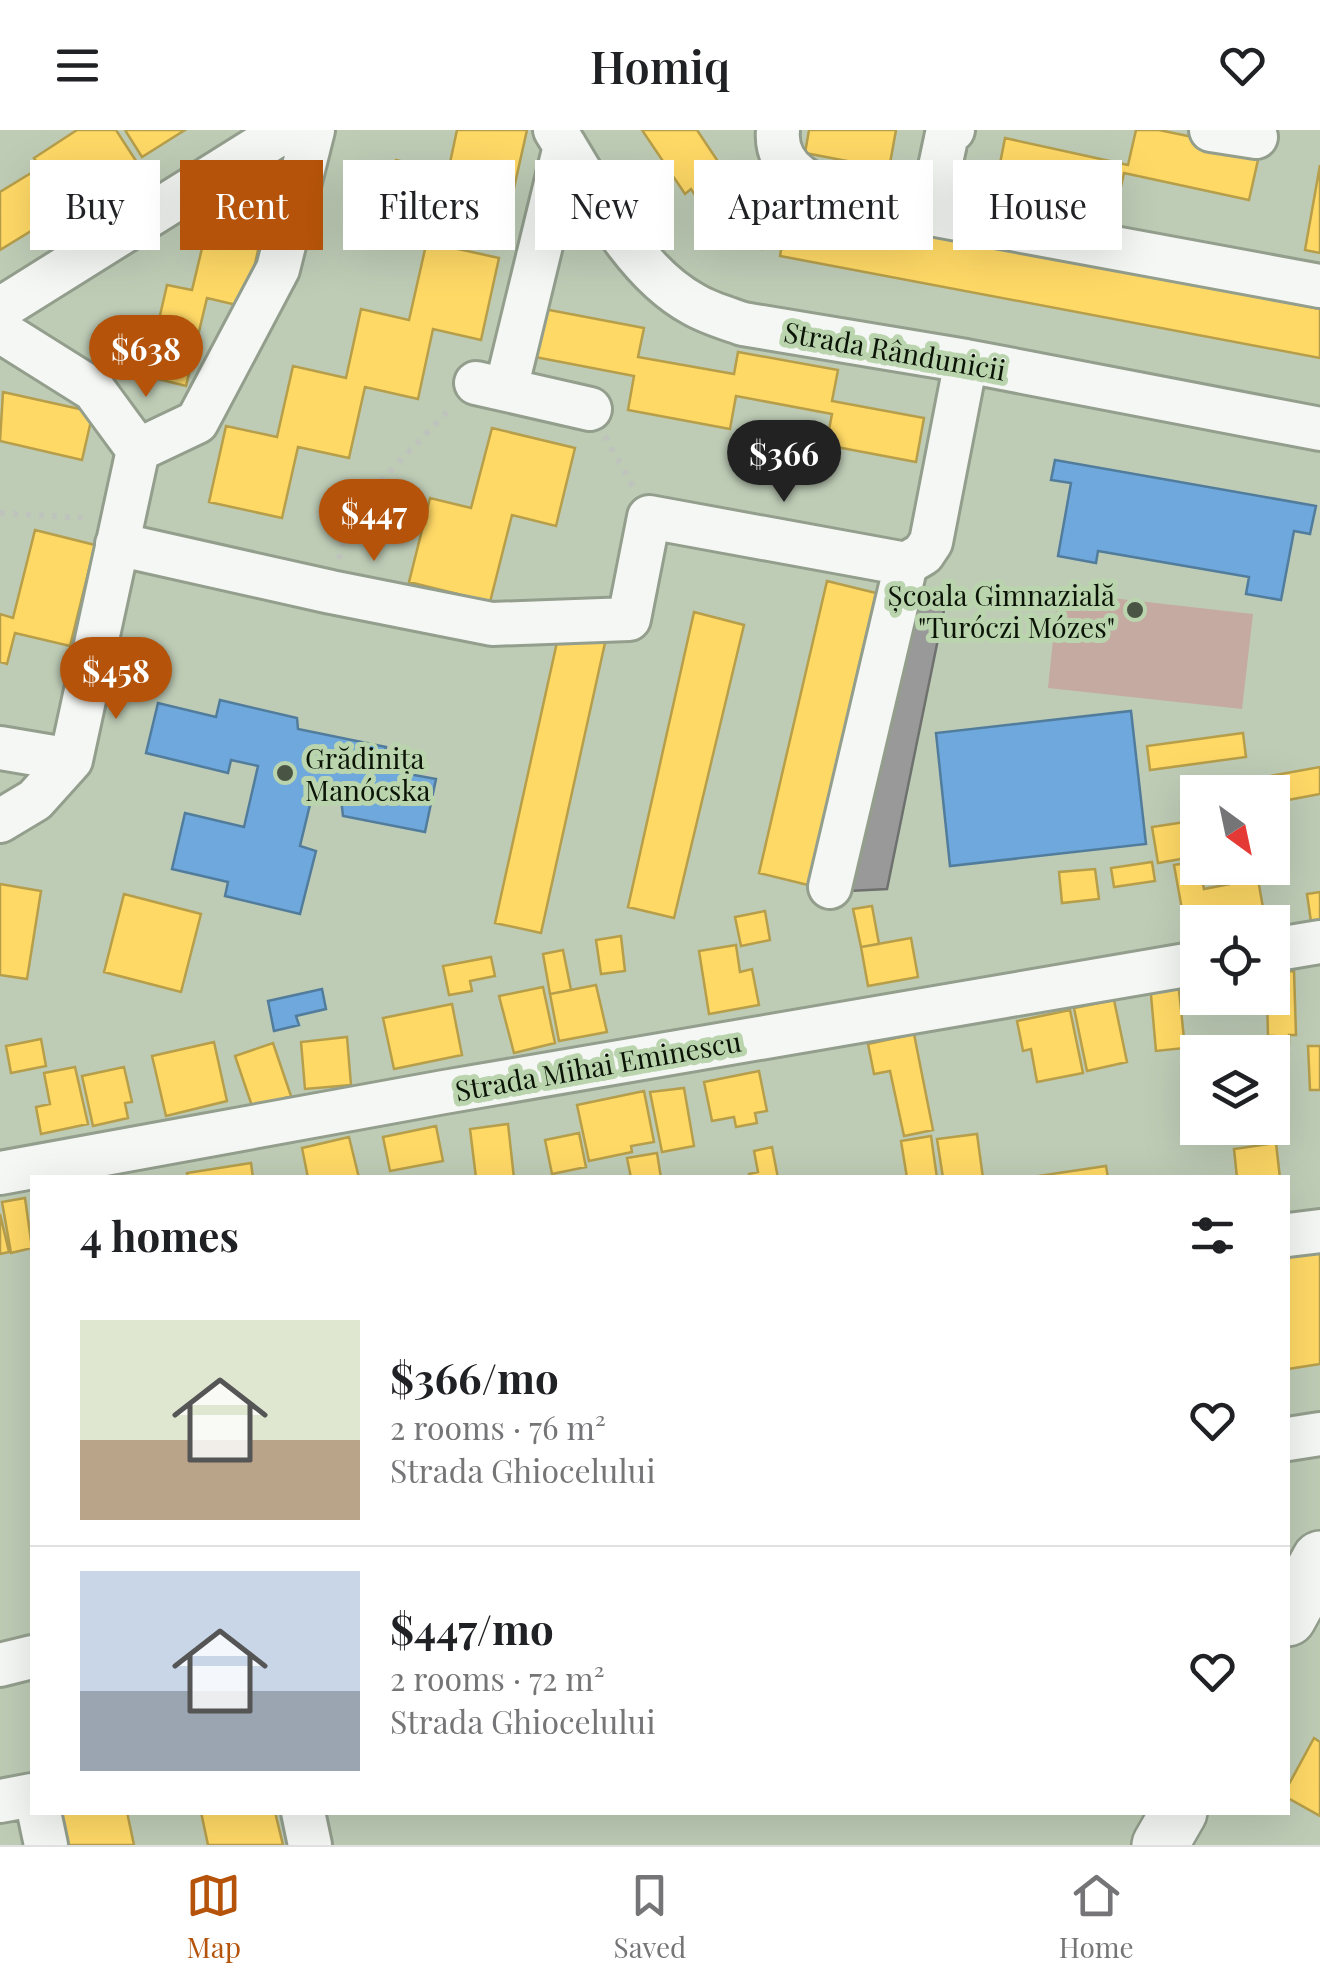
<!DOCTYPE html>
<html lang="en">
<head>
<meta charset="utf-8">
<style>
	body { margin:0; font-family:"Playfair Display",serif; background:#f2f2f2; color:#202124; height:100vh; display:flex; flex-direction:column; font-size:38px; white-space:nowrap }
	* { box-sizing:border-box; margin:0 }
	p { font-size:32px; color:#757577 }
	.icon { flex:none; width:55px; height:55px; fill:none; stroke:currentColor; stroke-width:2; stroke-linecap:round; stroke-linejoin:round }
	.map { position:relative; flex:1; overflow:hidden }
	.details { position:absolute; left:30px; top:1045px; width:1260px; height:640px; display:flex; flex-direction:column; background:#fff; border-radius:0px; box-shadow:0 10px 40px #0002 }
	.details>* { flex:none }
	.banner { position:absolute; left:30px; top:30px; width:1260px; height:90px; display:flex; gap:20px }
	.needle { width:65px; rotate:147deg }
	.tools { position:absolute; left:1180px; top:645px; display:grid; gap:20px }
	.tools a { display:grid; place-items:center; width:110px; height:110px; border-radius:0px; background:#fff; box-shadow:0 10px 40px #0002; font-size:50px }
	.price { position:absolute; translate:-50% -85px; padding:0 22px; border-radius:35px; background:#b45309; color:#fff; font-size:32px; line-height:65px; filter:drop-shadow(0 2px 5px #0008) }
	.price::after { content:''; position:absolute; left:50%; top:60px; width:30px; height:22px; margin-left:-15px; background:inherit; clip-path:polygon(0 0,100% 0,50% 100%) }
	.price.on { background:#222; color:#fff }
	ul { padding:0; list-style:none }
	li { display:flex; align-items:center; gap:30px; height:250px; padding:0 50px }
	li+li { border-top:2px solid #e0e0e0 }
	li span { display:grid; place-items:center; flex:none; width:280px; height:200px; border-radius:0px; color:#555 }
	li>.icon { margin-inline-start:auto }
	span .icon { width:120px; height:120px; fill:#fffc; stroke-width:1 }
	li b { font-size:42px }
	h2 { display:flex; justify-content:space-between; align-items:center; height:120px; padding:0 50px; font-size:42px }
	.chip { padding:0 35px; border-radius:0px; background:#fff; box-shadow:0 10px 40px #0002; font-size:35px; line-height:90px }
	.chip.on { background:#b45309; color:#fff }
	header { display:flex; justify-content:space-between; align-items:center; height:130px; padding:0 50px; background:#fff; font-size:45px; font-weight:600 }
	.dock { display:flex; justify-content:space-around; align-items:center; height:140px; border-top:2px solid #e0e0e0; background:#fff; font-size:28px; color:#757577 }
	.dock a { display:grid; justify-items:center; gap:5px }
	.dock .on { color:#b45309 }
	.map>svg:first-child { display:block }
	.green { fill:#c5aaa2 }
	.homes { fill:#ffd966; stroke:#b69e4a; stroke-width:2.5 }
	.schools { fill:#6fa8dc; stroke:#517c9c; stroke-width:2.5 }
	.industry { fill:#999; stroke:#6e716d; stroke-width:2.5 }
	.lines { fill:none; stroke-linecap:round; stroke-linejoin:round }
	.minor-casing { stroke:#939e8d; stroke-width:48 }
	.major-casing { stroke:#939e8d; stroke-width:60 }
	.path { stroke:#bec3bc; stroke-width:6; stroke-dasharray:5 8; stroke-linecap:butt }
	.minor { stroke:#f5f7f4; stroke-width:42 }
	.major { stroke:#f5f7f4; stroke-width:55 }
	.poi-dot { fill:#4a5444; stroke:#bad4ae; stroke-width:4 }
	.labels { text-anchor:middle; dominant-baseline:central; stroke-width:10; stroke-linejoin:round; paint-order:stroke }
	.street-label { font-size:28px; fill:#0b1407; stroke:#bad4ae }
	.poi-label { font-size:28px; fill:#0b1407; stroke:#bad4ae; text-anchor:end }
</style>
</head>
<body>
<header><svg class="icon" aria-label="menu" viewBox="0 0 24 24"><path d="M4 6h16M4 12h16M4 18h16"/></svg>Homiq<svg class="icon" aria-label="heart" viewBox="0 0 24 24"><path d="M12 20l-8-8c-3-5 5-10 8-4 3-6 11-1 8 4z"/></svg></header>
<div class="map">
<svg width="1320" height="1715" viewBox="0 0 1320 1715">
	<rect width="100%" height="100%" fill="#beccb6"/>
	<!-- green -->
	<path class="green" d="M1058 462 1253 484 1242 579 1048 558Z"/>
	<!-- homes -->
	<path class="homes" d="M77 0H116L138 34 68 80 34 28Z
		M125 0H185L142 27Z
		M457 0H527L514 58 465 47 449 117 499 128 481 210 433 199 418 269 365 257 349 328 298 317 282 388 209 372 226 296 277 307 293 236 346 248 361 179 409 190 428 106 381 96 396 30 448 42Z
		M642 0H697L723 39 733 32 758 69 772 72 762 119 726 112 691 59 685 64Z
		M809 0H896L889 39 805 23Z
		M1136 0H1159L1260 21 1249 70 1124 43 1116 79 996 54 1005 8 1128 35Z
		M1320 35V123L1305 120Z
		M36 40 62 82 0 120V62Z
		M217 56 270 68 245 177 207 168 186 256 146 246 167 155 192 160Z
		M789 75 1320 179V228L780 126Z
		M544 179 644 198 638 227 734 244 738 222 838 240 832 271 924 288 916 332 826 315 832 284 736 266 730 299 628 280 634 246 535 227Z
		M3 262 93 282 82 330 0 311Z
		M492 298 575 318 556 396 512 385 490 472 409 452 430 368 471 378Z
		M35 400 95 415 70 516 15 503 7 534 0 532V484L13 488Z
		M827 451 876 463 808 755 759 743Z
		M694 482 744 495 674 788 628 777Z
		M559 503 605 513 541 803 495 793Z
		M1243 603 1246 627 1150 640 1147 616Z
		M1320 637V664L1272 673V662H1267L1265 647Z
		M1198 690V726L1158 733 1152 697Z
		M1272 695H1276L1279 723H1272Z
		M1198 731 1204 759 1230 754 1227 740 1256 738 1265 789 1243 792H1198V800L1186 802 1174 735Z
		M1152 732 1155 751 1114 757 1111 738Z
		M1095 739 1099 769 1062 773 1059 742Z
		M0 754 41 761 27 849 0 845Z
		M1320 762V791L1311 792 1307 764Z
		M124 764 201 784 181 862 104 842Z
		M872 776 879 814 861 817 853 779Z
		M765 781 770 810 741 816 735 787Z
		M621 806 625 841 601 844 596 810Z
		M911 808 918 847 868 856 861 817Z
		M736 815 740 842 752 839 759 875 709 884 699 821Z
		M563 820 571 860 550 864 543 824Z
		M491 827 495 846 470 851 472 861 449 865 443 836Z
		M1294 841 1296 905H1289V914H1274V906H1268L1267 868H1272V842Z
		M1178 851 1185 918 1156 921 1150 854Z
		M596 855 607 902 559 911 550 864Z
		M543 857 555 913 514 923 499 866Z
		M1114 870 1127 932 1087 941 1074 878Z
		M452 874 462 925 394 939 383 888Z
		M1070 880 1083 943 1037 952 1031 919 1023 921 1017 891Z
		M914 904 933 1000 904 1006 890 941 874 944 868 914Z
		M347 907 351 955 305 959 301 912Z
		M41 909 46 936 11 943 6 916Z
		M214 912 227 971 166 986 152 926Z
		M273 913 291 966 253 979 235 926Z
		M1308 916H1320V960H1310Z
		M75 937 88 994 41 1004 36 977 50 974 44 943Z
		M124 937 132 972 125 973 128 988 93 996 82 946Z
		M759 941 767 981 755 983 757 993 736 997 734 987 712 991 704 952Z
		M684 958 694 1016 662 1022 650 962Z
		M644 961 654 1012 631 1016 632 1022 589 1031 577 975Z
		M508 994 514 1048H476L470 999Z
		M436 996 443 1031 390 1041 383 1007Z
		M579 1003 586 1037 552 1044 545 1010Z
		M977 1004 983 1048H943L937 1009Z
		M931 1006 937 1048H907L901 1011Z
		M349 1007 359 1048H308L302 1018Z
		M1276 1013 1280 1048H1237L1234 1019Z
		M772 1017 778 1048H750L749 1044 758 1042 754 1021Z
		M657 1023 661 1048H631L627 1028Z
		M251 1033 253 1048H188L187 1043Z
		M1106 1036 1108 1048H1038V1046Z
		M25 1068 32 1118 11 1123 2 1072Z
		M0 1084 9 1122 0 1124Z
		M1320 1115V1234L1288 1239V1120Z
		M1314 1608 1320 1612V1686L1288 1668V1656Z
		M48 1682H127L134 1715H55Z
		M201 1682H275L283 1715H208Z"/>
	<!-- schools -->
	<path class="schools" d="M1055 330 1316 376 1310 404 1294 401 1281 470 1246 464 1249 447 1098 421 1096 433 1058 426 1071 353 1051 350Z
		M220 570 297 588 298 599 386 617 381 639 436 649 425 702 343 686 341 669 313 662 300 716 316 721 300 784 225 766 228 752 172 739 185 683 244 697 258 636 231 630 228 643 146 623 158 573 216 587Z
		M1131 581 1146 714 950 736 936 603Z
		M322 859 326 879 296 886 299 895 274 901 268 871Z"/>
	<!-- industry -->
	<path class="industry" d="M915 465 946 470 887 759 849 761Z"/>
	<g class="lines">
		<defs>
			<path id="minor" d="M555 0C591 57 632 141 693 174 708 183 726 188 743 194L966 231 1320 299
				M778 0C774 42 816 58 849 69L1320 156
				M1211 0 1256 7
				M930 84 947 4 953 0
				M0 179 286 0
				M0 201 94 260 138 320 71 630 0 618
				M476 253 590 279
				M506 259 565 16
				M138 320 197 292 278 139 313 0
				M117 414 331 462 492 494 629 489 649 387 906 434 923 424 931 412 966 231
				M0 691 35 670 71 630
				M830 757 906 434
				M1272 820 1320 812
				M0 1043 444 962 1198 833
				M1288 1105 1320 1101
				M1288 1309 1320 1304
				M0 1535 32 1527
				M0 1671 32 1665
				M39 1682 46 1715
				M303 1682 310 1715"/>
			<path id="major" d="M1288 1488 1320 1429
				M1160 1715 1179 1682"/>
		</defs>
		<!-- minor casing -->
		<use href="#minor" class="minor-casing"/>
		<!-- major casing -->
		<use href="#major" class="major-casing"/>
		<!-- path -->
		<path class="path" d="M605 306 633 357
			M0 383 86 388
			M339 429 351 382 451 278"/>
		<!-- minor -->
		<use href="#minor" class="minor"/>
		<!-- major -->
		<use href="#major" class="major"/>
	</g>
	<!-- markers -->
	<g class="poi-dot">
		<circle cx="1135" cy="480" r="10"/>
		<circle cx="285" cy="643" r="10"/>
	</g>
	<g class="labels">
		<!-- street labels -->
		<g class="street-label">
			<text transform="translate(895 220) rotate(10)">Strada Rândunicii</text>
			<text transform="translate(598 935) rotate(-10)">Strada Mihai Eminescu</text>
		</g>
		<!-- poi labels -->
		<g class="poi-label">
			<text x="1115" y="464">Școala Gimnazială<tspan x="1115" dy="32">"Turóczi Mózes"</tspan></text>
			<text x="305" y="627" text-anchor="start">Grădinița<tspan x="305" dy="32">Manócska</tspan></text>
		</g>
	</g>
</svg>
<div class="tools">
<a><svg class="needle" viewBox="-14 -14 28 28"><path d="M0-13l5 13h-10z" fill="#e53935"/><path d="M0 13l5-13h-10z" fill="#757577"/></svg></a>
<a><svg class="icon" aria-label="locate" viewBox="0 0 24 24"><circle cx="12" cy="12" r="6"/><path d="M12 2v4M12 18v4M2 12h4M18 12h4"/></svg></a>
<a><svg class="icon" aria-label="layers" viewBox="0 0 24 24"><path d="M12 4l9 5-9 5-9-5zM3 14l9 5 9-5"/></svg></a>
</div>
<b class="price" style="left:146px;top:270px">$638</b>
<b class="price on" style="left:784px;top:375px">$366</b>
<b class="price" style="left:374px;top:434px">$447</b>
<b class="price" style="left:116px;top:592px">$458</b>
<div class="banner">
<a class="chip">Buy</a>
<a class="chip on">Rent</a>
<a class="chip">Filters</a>
<a class="chip">New</a>
<a class="chip">Apartment</a>
<a class="chip">House</a>
</div>
<section class="details">
<h2>4 homes<svg class="icon" aria-label="filters" viewBox="0 0 24 24"><path d="M4 7h16M4 17h16"/><circle cx="9" cy="7" r="2"/><circle cx="15" cy="17" r="2"/></svg></h2>
<ul>
<li><span style="background:linear-gradient(#dfe7d0 60%,#b9a48a 0)"><svg class="icon" aria-label="home" viewBox="0 0 24 24"><path d="M3 11l9-7 9 7M6 9v11h12V9"/></svg></span><div><b>$366/mo</b><p>2 rooms · 76 m²</p><p>Strada Ghiocelului</p></div><svg class="icon" aria-label="heart" viewBox="0 0 24 24"><path d="M12 20l-8-8c-3-5 5-10 8-4 3-6 11-1 8 4z"/></svg></li>
<li><span style="background:linear-gradient(#c9d6e8 60%,#9aa5b1 0)"><svg class="icon" aria-label="home" viewBox="0 0 24 24"><path d="M3 11l9-7 9 7M6 9v11h12V9"/></svg></span><div><b>$447/mo</b><p>2 rooms · 72 m²</p><p>Strada Ghiocelului</p></div><svg class="icon" aria-label="heart" viewBox="0 0 24 24"><path d="M12 20l-8-8c-3-5 5-10 8-4 3-6 11-1 8 4z"/></svg></li>
</ul>
</section>
</div>
<nav class="dock">
<a class="on"><svg class="icon" aria-label="map" viewBox="0 0 24 24"><path d="M3 6l6-2 6 2 6-2v14l-6 2-6-2-6 2zM9 4v14M15 6v14"/></svg>Map</a>
<a><svg class="icon" aria-label="saved" viewBox="0 0 24 24"><path d="M7 4h10v16l-5-4-5 4z"/></svg>Saved</a>
<a><svg class="icon" aria-label="home" viewBox="0 0 24 24"><path d="M3 11l9-7 9 7M6 9v11h12V9"/></svg>Home</a>
</nav>
</body>
</html>
